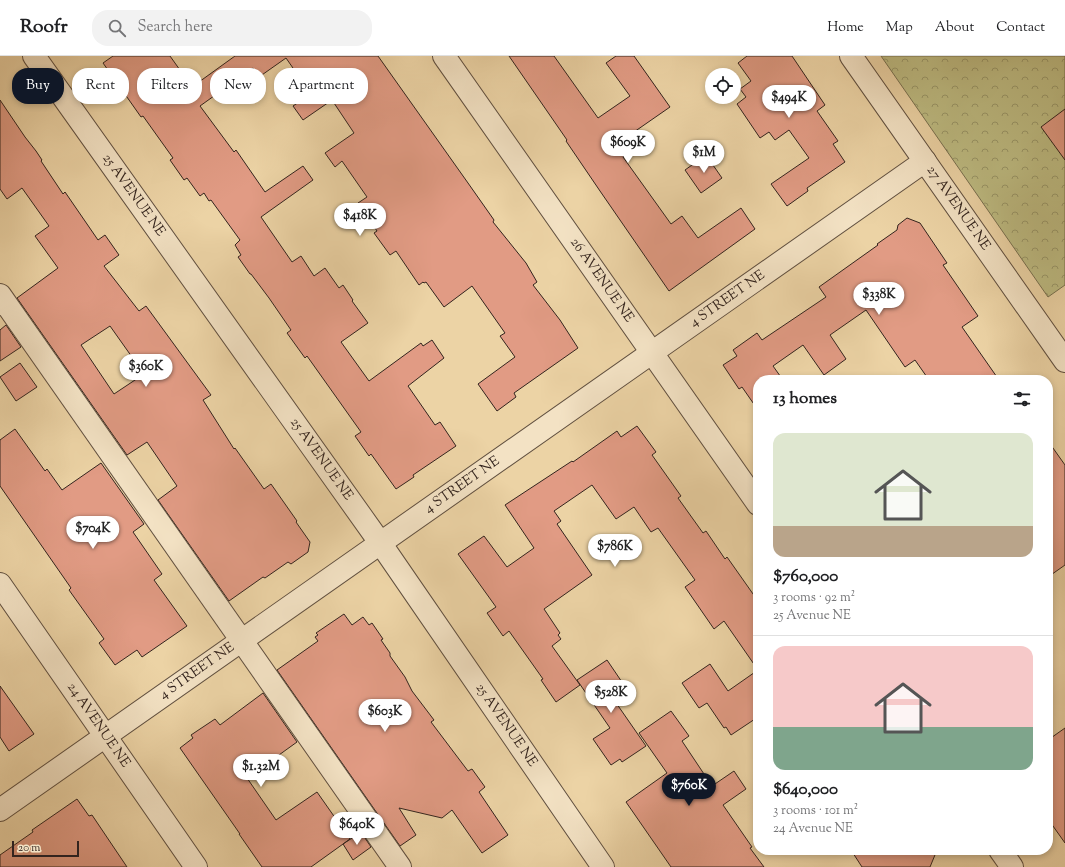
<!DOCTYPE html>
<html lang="en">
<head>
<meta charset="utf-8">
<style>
	body { margin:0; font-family:"Sorts Mill Goudy",serif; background:#f2f2f2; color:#202124; height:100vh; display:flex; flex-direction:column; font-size:15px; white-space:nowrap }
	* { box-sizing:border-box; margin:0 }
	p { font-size:13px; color:#757577 }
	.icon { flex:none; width:22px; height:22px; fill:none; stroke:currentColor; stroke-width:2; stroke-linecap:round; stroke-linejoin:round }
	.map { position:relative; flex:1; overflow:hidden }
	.panel { position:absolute; left:753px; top:319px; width:300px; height:480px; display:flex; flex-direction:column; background:#fff; border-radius:16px; box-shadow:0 2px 6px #0003 }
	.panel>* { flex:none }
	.top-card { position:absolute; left:12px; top:12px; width:380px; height:36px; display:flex; gap:8px }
	.buttons { position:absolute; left:705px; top:12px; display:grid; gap:8px }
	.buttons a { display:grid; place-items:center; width:36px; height:36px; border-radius:50%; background:#fff; box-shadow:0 2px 6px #0003; font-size:20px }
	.scale { position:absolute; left:12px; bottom:10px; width:67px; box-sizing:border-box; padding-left:4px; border:2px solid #33241e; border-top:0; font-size:11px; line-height:14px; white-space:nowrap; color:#33241e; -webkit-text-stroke:3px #f3e2c4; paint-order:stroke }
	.price { position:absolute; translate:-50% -34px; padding:0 9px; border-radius:14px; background:#fff; color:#222; font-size:13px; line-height:26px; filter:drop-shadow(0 1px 2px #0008) }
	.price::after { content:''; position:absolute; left:50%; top:24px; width:12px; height:9px; margin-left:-6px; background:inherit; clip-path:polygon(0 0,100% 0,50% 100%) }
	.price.on { background:#111827; color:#fff }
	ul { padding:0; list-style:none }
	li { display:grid; align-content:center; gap:8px; height:212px; padding:0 20px }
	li+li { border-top:1px solid #e0e0e0 }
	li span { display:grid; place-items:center; height:124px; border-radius:12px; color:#555 }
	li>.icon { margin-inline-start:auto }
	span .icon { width:72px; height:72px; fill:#fffc; stroke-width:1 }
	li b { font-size:17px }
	h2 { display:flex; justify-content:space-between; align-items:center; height:48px; padding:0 20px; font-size:17px }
	.tag { padding:0 14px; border-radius:16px; background:#fff; box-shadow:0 2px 6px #0003; font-size:14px; line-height:36px }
	.tag.on { background:#111827; color:#fff }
	header { display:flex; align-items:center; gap:24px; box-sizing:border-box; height:56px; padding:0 20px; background:#fff; border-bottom:1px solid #e0e0e0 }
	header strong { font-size:19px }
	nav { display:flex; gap:22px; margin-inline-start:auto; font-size:14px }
	.search { width:280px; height:36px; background:#f2f2f2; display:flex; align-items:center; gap:10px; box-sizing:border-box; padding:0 14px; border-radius:16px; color:#757577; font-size:15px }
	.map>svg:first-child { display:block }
	.forest { fill:url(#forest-crowns); stroke:#787050 }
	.building { fill:#e19b84; stroke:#33241e; fill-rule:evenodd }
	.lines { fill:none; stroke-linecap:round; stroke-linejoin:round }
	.minor-casing { stroke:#615040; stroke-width:24 }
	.minor { stroke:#f3e2c4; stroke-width:22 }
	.labels { text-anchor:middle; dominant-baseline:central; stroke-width:4; stroke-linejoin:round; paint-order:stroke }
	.street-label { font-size:14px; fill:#33241e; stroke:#f3e2c4 }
</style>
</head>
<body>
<header>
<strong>Roofr</strong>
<div class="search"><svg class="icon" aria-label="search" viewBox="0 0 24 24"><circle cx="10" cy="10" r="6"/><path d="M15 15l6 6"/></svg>Search here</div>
<nav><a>Home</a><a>Map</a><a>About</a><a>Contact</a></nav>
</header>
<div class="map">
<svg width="1065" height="811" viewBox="0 0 1065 811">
	<defs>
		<pattern id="forest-crowns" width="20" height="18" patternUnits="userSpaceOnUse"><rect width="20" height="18" fill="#bdbb82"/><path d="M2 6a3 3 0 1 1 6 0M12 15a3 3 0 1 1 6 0" fill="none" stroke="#9a986a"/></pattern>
	</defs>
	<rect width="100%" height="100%" fill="#ecd3a5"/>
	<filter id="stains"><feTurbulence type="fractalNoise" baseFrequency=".005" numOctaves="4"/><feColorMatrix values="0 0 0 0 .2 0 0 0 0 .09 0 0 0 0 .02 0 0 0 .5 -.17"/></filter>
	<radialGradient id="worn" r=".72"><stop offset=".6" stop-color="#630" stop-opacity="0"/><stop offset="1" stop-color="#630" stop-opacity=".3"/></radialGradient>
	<!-- forest -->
	<path class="forest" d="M881 0H1065V229L1048 241Z"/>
	<!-- building -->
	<path class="building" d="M113 0H170L192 31 235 0H378L468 127 494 164 493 166 526 207 537 226 533 229 560 264 578 292 514 337 516 341 497 355 478 328 515 301 500 280 505 277 472 230 444 251 426 226 424 227 423 226 419 229 396 195 390 199 374 177 377 175 358 147 367 141 342 105 335 111 325 97 354 77 332 44 303 64 293 50 311 38 286 2 259 21 253 12 200 50 234 96 236 94 265 136 303 110 313 124 261 161 292 206 301 200 314 220 325 212 339 232 343 229 353 244 352 245 368 267 341 286 369 325 421 287 423 290 432 284 444 302 408 330 435 369 440 366 456 390 413 419 414 421 396 433 371 398 369 400 355 380 361 376 307 300 305 302 287 277 291 274 269 242 251 218H250L238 201 241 199 235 189 240 184 211 144 209 145 204 137 200 140 187 122 184 124 170 104 173 102 143 60 141 61 103 7Z
		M509 0H554L598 62 630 40 606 7 616 0H634L670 51 634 76 642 87 623 101 671 168 682 160 698 182 741 152 755 173 669 235 600 135 566 85 567 84Z
		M747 0H792L825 49 817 55 838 85 833 88 845 106 807 132 808 135 787 150 771 128 809 102 789 74 775 84 769 76 760 82 737 48 746 41 740 33 751 25 738 7Z
		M0 44 25 81 36 95 42 104 41 105 63 138 65 136 98 184 105 179 119 199 104 210 139 255 146 250 211 339 203 344 234 393 235 392 264 433 271 428 297 465 296 466 310 486 308 496 291 508 288 506 265 522 263 521 229 545 158 444 177 430 147 386 127 399 17 242 58 212 35 180 49 170 22 132 7 143 0 133ZM110 270 144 318 114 338 81 289Z
		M1065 53V104L1041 71Z
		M706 99 722 122 701 137 685 114Z
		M907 162 920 167 947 207 943 209 978 260 962 271 999 324H929L915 304 905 311 866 254 830 279 846 303 824 319 803 289 773 310 783 324H758V354L742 331 739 333 723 309 737 300 733 294 757 277 762 284 826 241 819 231 878 189 877 188 897 174 898 169Z
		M6 269 21 291 0 305V274Z
		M20 307 37 331 16 345 0 321Z
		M637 370 656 396 652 399 681 440 678 442 703 477 706 475 725 503 727 501 758 545V661L731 679 726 671 724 672 707 647 699 652 682 627 710 608 728 635 758 614 724 565 714 573 685 531 695 524 658 472 651 476 634 451 616 463 592 429 554 455 561 465 557 468 592 519 544 553 560 577 558 579 561 583 552 590 580 629 556 646 541 624 543 623 509 575 503 580 487 557 496 551 458 498 484 480 507 511 534 492 505 449 572 405 573 406 617 375 621 381Z
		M15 373 45 415 47 413 62 434 101 407 144 468 133 476 162 518 154 524 187 570 142 601 137 594 115 609 99 587 104 583 69 534 71 532 0 430V384Z
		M1048 385 1065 409V509L1048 521Z
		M344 558 352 569 363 561 369 569 372 567 383 583 381 584 390 597V600L405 621 412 635 434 664 431 666 468 715 472 713 485 731 479 736 508 779 482 797 452 754 442 762 399 752 416 779 400 790 277 614 318 585 315 581 318 579 316 577Z
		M607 604 626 632 612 641 646 690 622 706 620 703 611 709 593 683 610 672 577 624Z
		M0 630 34 678 9 695 0 681Z
		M263 637 297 686 247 722 276 764 317 736 350 783 311 811H262L239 778H240L180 692 193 682 191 679 215 663 220 669Z
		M671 655 689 680 682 685 712 730 734 715 746 733 723 749 752 791 750 792 764 811H671L626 746 667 717 639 677Z
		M1065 672V787L1048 763V684Z
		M77 743 89 760 92 759 127 811H0V799L33 776 32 774Z
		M361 776 371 791 353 804 343 788Z
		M851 794H937L930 811H862Z"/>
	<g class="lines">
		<defs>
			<g id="minor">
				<path id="s1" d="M34 0 381 488 603 811"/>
				<path id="s2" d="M444 0 758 448"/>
				<path id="s3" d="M851 0 1065 305"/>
				<path d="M0 239 400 811"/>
				<path id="s4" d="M0 528 196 811"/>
				<path id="s5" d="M0 754 925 105"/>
				<path d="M1000 794 1012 811"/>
			</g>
		</defs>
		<!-- minor casing -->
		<use href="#minor" class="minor-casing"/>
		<!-- minor -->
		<use href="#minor" class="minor"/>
	</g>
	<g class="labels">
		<!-- street labels -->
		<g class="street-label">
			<text stroke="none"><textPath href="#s1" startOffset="171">25 AVENUE NE</textPath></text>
			<text stroke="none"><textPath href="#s3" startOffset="186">27 AVENUE NE</textPath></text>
			<text stroke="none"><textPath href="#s2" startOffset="274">26 AVENUE NE</textPath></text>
			<text stroke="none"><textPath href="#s5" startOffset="889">4 STREET NE</textPath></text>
			<text stroke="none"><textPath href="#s1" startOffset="495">25 AVENUE NE</textPath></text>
			<text stroke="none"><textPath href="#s5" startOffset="565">4 STREET NE</textPath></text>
			<text stroke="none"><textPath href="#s5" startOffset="241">4 STREET NE</textPath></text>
			<text stroke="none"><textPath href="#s4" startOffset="172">24 AVENUE NE</textPath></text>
			<text stroke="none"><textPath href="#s1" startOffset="819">25 AVENUE NE</textPath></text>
		</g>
	</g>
	<rect width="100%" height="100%" filter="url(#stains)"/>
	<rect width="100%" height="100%" fill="url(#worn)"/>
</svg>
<div class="buttons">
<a><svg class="icon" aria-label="locate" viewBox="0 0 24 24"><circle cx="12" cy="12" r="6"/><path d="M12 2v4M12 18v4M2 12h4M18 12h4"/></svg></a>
</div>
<div class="scale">20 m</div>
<b class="price" style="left:789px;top:63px">$494K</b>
<b class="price" style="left:628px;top:108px">$609K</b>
<b class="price" style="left:704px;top:118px">$1M</b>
<b class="price" style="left:360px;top:181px">$418K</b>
<b class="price" style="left:879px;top:260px">$338K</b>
<b class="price" style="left:146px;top:332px">$360K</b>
<b class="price" style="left:93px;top:494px">$704K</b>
<b class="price" style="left:615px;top:512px">$786K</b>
<b class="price" style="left:611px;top:658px">$528K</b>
<b class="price" style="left:385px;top:677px">$603K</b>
<b class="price" style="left:261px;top:732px">$1.32M</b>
<b class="price on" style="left:689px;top:751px">$760K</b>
<b class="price" style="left:357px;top:790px">$640K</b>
<div class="top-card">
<a class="tag on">Buy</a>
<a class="tag">Rent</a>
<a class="tag">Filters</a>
<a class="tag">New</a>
<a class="tag">Apartment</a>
</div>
<section class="panel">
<h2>13 homes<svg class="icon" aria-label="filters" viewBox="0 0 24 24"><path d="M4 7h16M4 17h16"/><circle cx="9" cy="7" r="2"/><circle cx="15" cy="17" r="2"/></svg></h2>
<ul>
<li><span style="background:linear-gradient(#dfe7d0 75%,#b9a48a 0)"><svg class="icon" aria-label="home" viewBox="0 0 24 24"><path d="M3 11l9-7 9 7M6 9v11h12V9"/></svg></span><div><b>$760,000</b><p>3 rooms · 92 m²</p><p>25 Avenue NE</p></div></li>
<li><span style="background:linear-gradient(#f6c9c9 65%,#7fa58c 0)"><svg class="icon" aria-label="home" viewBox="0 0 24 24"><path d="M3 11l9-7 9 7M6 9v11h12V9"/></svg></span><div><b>$640,000</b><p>3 rooms · 101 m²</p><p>24 Avenue NE</p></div></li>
</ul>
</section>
</div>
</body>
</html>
